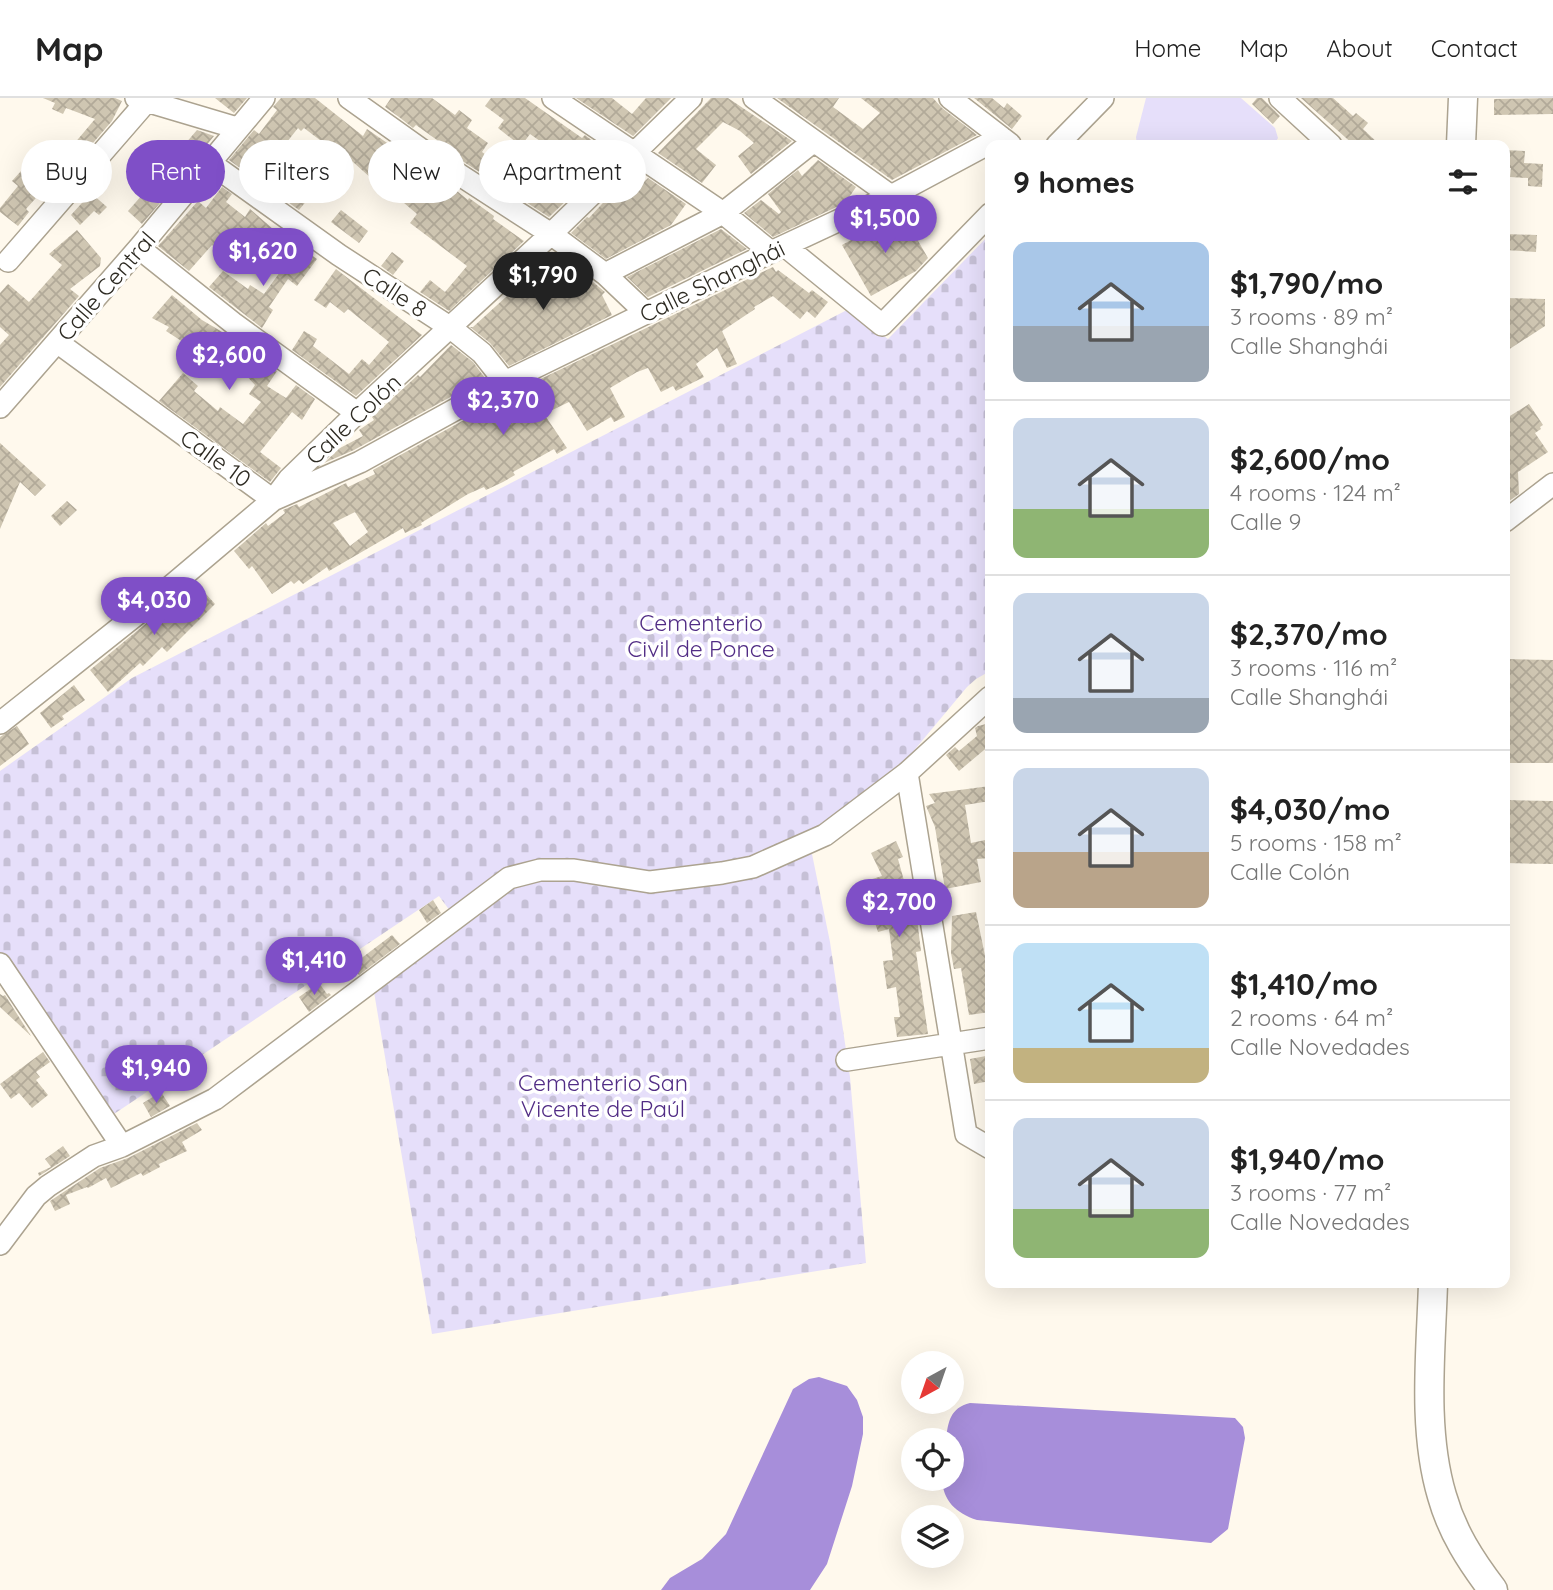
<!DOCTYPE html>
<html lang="en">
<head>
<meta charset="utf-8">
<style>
	body { margin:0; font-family:Quicksand,sans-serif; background:#f6f6f6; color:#222; height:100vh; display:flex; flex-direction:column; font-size:26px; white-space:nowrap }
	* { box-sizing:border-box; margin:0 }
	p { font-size:23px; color:#767676 }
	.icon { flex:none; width:38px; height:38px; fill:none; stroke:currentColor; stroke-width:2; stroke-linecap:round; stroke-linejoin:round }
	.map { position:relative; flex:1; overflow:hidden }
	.side { position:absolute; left:985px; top:42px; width:525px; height:1148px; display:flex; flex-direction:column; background:#fff; border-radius:14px; box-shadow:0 7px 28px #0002 }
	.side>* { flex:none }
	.guide { position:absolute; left:21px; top:42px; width:665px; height:63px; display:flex; gap:14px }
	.needle { width:46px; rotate:220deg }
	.fabs { position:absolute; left:901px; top:1253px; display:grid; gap:14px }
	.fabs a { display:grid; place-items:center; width:63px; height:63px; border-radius:50%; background:#fff; box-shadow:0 7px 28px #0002; font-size:35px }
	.price { position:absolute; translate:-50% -60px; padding:0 16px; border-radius:24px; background:#7f4fc7; color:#fff; font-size:23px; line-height:46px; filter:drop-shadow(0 2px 4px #0008) }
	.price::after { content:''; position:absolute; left:50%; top:42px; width:21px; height:16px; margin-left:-10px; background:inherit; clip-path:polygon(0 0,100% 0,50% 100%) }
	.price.current { background:#222; color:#fff }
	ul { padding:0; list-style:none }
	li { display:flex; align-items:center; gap:21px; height:175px; padding:0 28px }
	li+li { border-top:2px solid #e0e0e0 }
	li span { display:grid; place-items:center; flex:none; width:196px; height:140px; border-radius:14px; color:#555 }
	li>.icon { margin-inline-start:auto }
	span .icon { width:84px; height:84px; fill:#fffc; stroke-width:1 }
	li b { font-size:30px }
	h2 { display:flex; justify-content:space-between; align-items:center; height:84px; padding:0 28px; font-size:30px }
	.pill { padding:0 24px; border-radius:32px; background:#fff; box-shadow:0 7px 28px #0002; font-size:24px; line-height:63px }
	.pill.current { background:#7f4fc7; color:#fff }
	header { display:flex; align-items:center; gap:42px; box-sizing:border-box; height:98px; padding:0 35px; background:#fff; border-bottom:2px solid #e0e0e0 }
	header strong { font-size:33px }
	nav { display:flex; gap:38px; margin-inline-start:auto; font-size:24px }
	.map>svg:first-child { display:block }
	.cemetery { fill:url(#cemetery-stones) }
	.pitch { fill:#e6dffa }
	.water { fill:#a78eda }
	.building { fill:url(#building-cross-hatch); fill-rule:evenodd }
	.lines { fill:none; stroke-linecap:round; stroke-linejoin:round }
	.minor-casing { stroke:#aca390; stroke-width:24 }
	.major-casing { stroke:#aca390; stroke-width:31 }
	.minor { stroke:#fff; stroke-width:21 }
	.major { stroke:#fff; stroke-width:28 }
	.labels { text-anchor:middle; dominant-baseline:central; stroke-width:7; stroke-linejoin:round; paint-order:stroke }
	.street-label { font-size:23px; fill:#2d2a22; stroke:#fff }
	.park-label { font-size:23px; fill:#512c85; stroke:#fff }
</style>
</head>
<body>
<header>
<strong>Map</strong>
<nav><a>Home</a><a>Map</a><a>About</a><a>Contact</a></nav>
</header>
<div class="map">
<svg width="1553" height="1492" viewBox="0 0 1553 1492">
	<defs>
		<pattern id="cemetery-stones" width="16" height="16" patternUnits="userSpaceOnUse" patternTransform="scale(1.75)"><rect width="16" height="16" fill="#e6dffa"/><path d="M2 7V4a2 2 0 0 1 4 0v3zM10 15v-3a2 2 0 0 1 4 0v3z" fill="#c6c0d6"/></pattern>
		<pattern id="building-cross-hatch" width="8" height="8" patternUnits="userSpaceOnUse" patternTransform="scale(1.75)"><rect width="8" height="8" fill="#cfc6b2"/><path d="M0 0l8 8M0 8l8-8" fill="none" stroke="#b2aa99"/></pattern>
	</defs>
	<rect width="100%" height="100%" fill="#fff9ed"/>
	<!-- cemetery -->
	<path class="cemetery" d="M990 136V573L976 581 967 589 906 662 820 729 763 756 660 774 574 762 453 817 439 798 111 1018 0 857V673L132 580 847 212 888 241Z
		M801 755 812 756 830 844 850 979 866 1165 432 1236 374 894 517 783 573 778 638 793 754 776Z"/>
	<!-- pitch -->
	<path class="pitch" d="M1146 0H1241L1275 30 1278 40 1274 47H1137L1136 39Z"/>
	<!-- water -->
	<path class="water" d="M819 1279 847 1288 857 1302 863 1319V1336L852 1388 827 1466 810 1492H661L670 1480 702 1461 726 1436 793 1291 809 1281Z
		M970 1305 1235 1320 1243 1329 1245 1340 1228 1431 1211 1445 977 1422C956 1415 943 1403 942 1381H952V1342H946C948 1324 950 1310 970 1305Z"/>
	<!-- building -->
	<path class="building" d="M43 0H115L122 3 112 23 67 75 57 66 95 21 66 10 63 16 52 11 55 5Z
		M215 0H247L234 15Z
		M281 0H315L363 38 367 31 413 63 407 71 434 92 442 81 468 102 469 100 494 118 493 121 524 143 449 213 420 194 430 182 445 194 467 168 410 125 417 116 397 99 406 88 381 69 372 81 343 55 341 58 304 30 301 33 298 30 272 63 312 96 299 112 229 62 254 32 259 36 277 12 273 9Z
		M391 0H432L455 17 459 12 472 22 467 30 488 45 482 54 507 72 519 56 536 69 550 50 530 36 521 48 498 30 504 22 485 8 491 0H525L582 40 585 37 594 44 611 60 549 119 436 46 435 45 437 42 416 27 413 30 399 19 385 9Z
		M576 0H612L632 16 646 0H671L633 38Z
		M711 0H728L792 43 751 76 738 58 754 45 740 33 723 24 696 51 716 67 702 85 658 55Z
		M777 0H839L833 9 863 31 880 15 861 0H933L942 10 977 37 892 82Z
		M974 0H992L1004 10 1007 5 1022 18 1012 31Z
		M1257 0H1262L1280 18 1273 26 1252 6Z
		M1301 0H1333L1353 18 1356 15 1368 25 1363 31 1380 47H1354Z
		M1553 0V16L1494 17V1Z
		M197 32 214 38 182 77 175 72 157 91 145 79 153 70 157 73 175 50 179 53Z
		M1505 52 1525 53 1524 65 1543 66 1542 89 1528 88V80L1510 79 1511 70H1505Z
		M31 62 40 69 32 80 44 91 26 111 29 114 18 128 0 114V110L18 88 12 83Z
		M818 62 856 89 848 101 849 103 773 139 744 115 761 102 779 116 781 114 768 96 798 72 802 78Z
		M637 78 644 84 648 80 686 106 671 127 606 161 571 135 587 119 589 120 613 94 616 97Z
		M151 87 165 99 142 126 128 113Z
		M222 89 232 96 226 104 245 119 250 111 280 137 260 161 236 142 224 157 212 147 189 173 158 148 198 103 206 110Z
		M91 95 107 109 99 117 94 113 80 127 71 117Z
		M341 112 368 133 359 145 331 124Z
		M887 122 891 130 906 122 928 160 916 173 871 198 842 147Z
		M721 131 747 151 648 199 627 179Z
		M77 132 101 160 100 168 70 191 79 198 0 289V247L9 237 0 229V195L8 186 29 204 62 167 49 156Z
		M1505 136 1537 137 1536 154 1505 152Z
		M299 148 317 161 297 188 288 181 269 209 273 212 262 230 209 189 223 173 248 191 250 187 264 196Z
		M392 154 404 163 393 177 381 168Z
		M553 156 578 177 581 174 605 194 602 197 612 217 509 268 490 245 470 229H473L530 177 532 178Z
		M773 169 776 174 778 172 809 195 812 192 828 204 815 220 807 213 800 221 773 198 754 209 755 211 722 233 737 266 727 270 717 250 696 266 704 279 676 293 673 288 661 294 648 270 637 274 610 290 625 319 614 324 611 319 587 333 569 304 544 316 567 350 557 356 554 351 513 374 515 377 503 384 486 392 484 389 468 396 421 425 422 427 405 435 403 430 329 473 327 469 303 486 299 482 294 486 291 483 272 496 252 468 249 471 234 453 266 425 268 428 285 415 283 412 297 406 299 409 346 385 348 389 375 376 373 372 504 300 505 302 528 292 526 288ZM355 414 368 434 350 448 333 425Z
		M336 171 422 237 356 298 292 252 304 233 317 241 313 248 349 276 362 261 369 267 389 244 348 211 344 215 330 204 326 210 314 202Z
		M172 197 202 222 229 238 277 273 267 288 286 300 296 287 315 301 302 322 292 314 260 354 281 370 270 384 159 303 183 275 198 288 194 293 218 313 220 309 243 326 261 304 249 296 255 287 243 274 221 259 214 268 202 259 203 257 166 233 169 229 152 220Z
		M1505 200 1545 201V228L1505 254Z
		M451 247 473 264 485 280 354 352 324 365 340 350 363 338 359 332 374 322 372 319 418 277 420 279Z
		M1529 306 1543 327 1540 329 1541 331 1535 335 1548 354 1518 374 1519 396 1505 406V321Z
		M0 345 46 387 35 398 20 384 0 431Z
		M67 403 77 412 60 428 51 418Z
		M196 485 215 506 167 554 162 549 143 568 140 565 108 594 90 572 173 503 175 505Z
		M1505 561 1553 562V665H1505Z
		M74 587 85 602 62 618 64 621 51 630 40 615Z
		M990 625V647L959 673 946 657 955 649 959 653 977 638 975 630 978 628Z
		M17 628 29 646 0 668V639Z
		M990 688V703L965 707 971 745 990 741V760L977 761 981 784 945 791 935 729 926 708 935 705 929 696Z
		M1505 702 1553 703V766L1505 765Z
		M896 743 903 759 898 761 908 797 910 796 916 813 921 853 916 854 928 936 897 939 894 919H900L896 889 887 891 883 863 893 862 889 831 878 834 870 810 873 809 866 783 882 778 871 755Z
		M433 802 441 815 427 825 419 812Z
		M976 814 990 882V914L969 917 961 870 954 871 951 855 952 818Z
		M392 837 400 846 359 877 351 868Z
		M319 885 327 896 329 895 331 897 309 914 299 899Z
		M0 896 3 898 5 897 31 938 0 909Z
		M43 954 50 964 36 974 40 979 36 982 48 997 32 1010 19 995 11 1001 0 986Z
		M986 958 990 983 974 986 970 961Z
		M161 994 170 1008 151 1019 143 1005Z
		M197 1025 202 1032 182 1044 187 1053 159 1066 160 1069 143 1078 141 1075 111 1090 106 1080 88 1090 87 1089 66 1097 70 1106 55 1113 50 1103 100 1070 128 1060Z
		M63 1048 70 1058 39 1078 38 1075 51 1069 45 1061Z"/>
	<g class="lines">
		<defs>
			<path id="minor" d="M136 0 237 30
				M349 0 429 57 551 136 605 176 646 215
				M553 0 723 115 771 154
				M754 0 891 98
				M950 0 1010 46
				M1280 0 1331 47
				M1057 47 1103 0
				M209 64 339 157 451 230 482 255 505 284
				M785 148 882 227 990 116
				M139 150 233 225 357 315
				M8 163 147 3
				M605 176 723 115 814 43
				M57 244 273 402 360 364 505 284 771 154 891 98 1001 39
				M0 309 139 150 264 0
				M1505 423 1553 386
				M0 625 151 505 273 402 289 381 357 315 551 136 691 0
				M907 675 966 1036 990 1050
				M0 866 122 1048
				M847 962 990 940
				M0 1146 36 1098 48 1088 94 1058 122 1048 215 1001 509 780 540 772H574L650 784 722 775 753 769 825 737 907 675 990 599"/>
			<path id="major" d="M1461 47 1463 0
				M1433 1185C1431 1254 1422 1331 1442 1398 1452 1434 1471 1463 1493 1492"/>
		</defs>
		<!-- minor casing -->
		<use href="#minor" class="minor-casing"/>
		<!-- major casing -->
		<use href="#major" class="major-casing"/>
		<!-- minor -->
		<use href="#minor" class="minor"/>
		<!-- major -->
		<use href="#major" class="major"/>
	</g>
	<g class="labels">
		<!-- street labels -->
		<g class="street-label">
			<text transform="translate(712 183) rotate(-26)">Calle Shanghái</text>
			<text transform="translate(106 188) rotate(-49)">Calle Central</text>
			<text transform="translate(395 194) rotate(33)">Calle 8</text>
			<text transform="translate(353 321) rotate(-43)">Calle Colón</text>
			<text transform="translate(216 360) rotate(36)">Calle 10</text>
		</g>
		<!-- park labels -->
		<g class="park-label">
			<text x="701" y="524">Cementerio<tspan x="701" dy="26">Civil de Ponce</tspan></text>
			<text x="603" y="984">Cementerio San<tspan x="603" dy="26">Vicente de Paúl</tspan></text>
		</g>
	</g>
</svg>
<div class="fabs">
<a><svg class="needle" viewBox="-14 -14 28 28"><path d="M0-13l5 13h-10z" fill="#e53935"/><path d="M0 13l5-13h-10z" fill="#767676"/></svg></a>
<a><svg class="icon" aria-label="locate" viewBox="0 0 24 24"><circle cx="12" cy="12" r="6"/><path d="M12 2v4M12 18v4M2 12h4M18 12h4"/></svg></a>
<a><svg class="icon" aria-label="layers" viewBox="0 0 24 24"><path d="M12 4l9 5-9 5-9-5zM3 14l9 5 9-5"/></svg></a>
</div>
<b class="price" style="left:885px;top:157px">$1,500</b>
<b class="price" style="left:263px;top:190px">$1,620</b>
<b class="price current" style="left:543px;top:214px">$1,790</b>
<b class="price" style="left:229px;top:294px">$2,600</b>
<b class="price" style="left:503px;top:339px">$2,370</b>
<b class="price" style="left:154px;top:539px">$4,030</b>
<b class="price" style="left:899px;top:841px">$2,700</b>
<b class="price" style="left:314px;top:899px">$1,410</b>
<b class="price" style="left:156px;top:1007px">$1,940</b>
<div class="guide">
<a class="pill">Buy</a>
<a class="pill current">Rent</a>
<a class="pill">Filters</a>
<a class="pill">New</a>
<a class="pill">Apartment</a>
</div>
<section class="side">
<h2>9 homes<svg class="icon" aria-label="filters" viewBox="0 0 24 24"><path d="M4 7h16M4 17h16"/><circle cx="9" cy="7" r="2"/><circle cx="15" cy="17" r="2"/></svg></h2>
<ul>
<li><span style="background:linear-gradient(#a9c7e8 60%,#9aa5b1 0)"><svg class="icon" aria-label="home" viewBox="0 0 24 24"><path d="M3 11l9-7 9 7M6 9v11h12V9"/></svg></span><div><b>$1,790/mo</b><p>3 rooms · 89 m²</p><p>Calle Shanghái</p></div></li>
<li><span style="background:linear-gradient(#c9d6e8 65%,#8fb573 0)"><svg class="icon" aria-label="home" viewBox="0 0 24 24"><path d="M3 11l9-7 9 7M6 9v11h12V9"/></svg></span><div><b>$2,600/mo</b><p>4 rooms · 124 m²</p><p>Calle 9</p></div></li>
<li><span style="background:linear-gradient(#c9d6e8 75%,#9aa5b1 0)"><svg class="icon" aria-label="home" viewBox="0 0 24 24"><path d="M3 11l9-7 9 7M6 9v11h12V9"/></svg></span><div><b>$2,370/mo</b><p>3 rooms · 116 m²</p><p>Calle Shanghái</p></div></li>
<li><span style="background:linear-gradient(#c9d6e8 60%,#b9a48a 0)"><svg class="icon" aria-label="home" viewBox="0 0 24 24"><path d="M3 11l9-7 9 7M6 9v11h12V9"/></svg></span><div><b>$4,030/mo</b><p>5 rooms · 158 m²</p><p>Calle Colón</p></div></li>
<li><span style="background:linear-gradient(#bfe0f5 75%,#c2b280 0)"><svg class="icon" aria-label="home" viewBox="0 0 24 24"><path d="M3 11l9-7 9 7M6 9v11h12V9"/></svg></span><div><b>$1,410/mo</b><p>2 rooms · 64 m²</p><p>Calle Novedades</p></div></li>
<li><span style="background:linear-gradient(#c9d6e8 65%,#8fb573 0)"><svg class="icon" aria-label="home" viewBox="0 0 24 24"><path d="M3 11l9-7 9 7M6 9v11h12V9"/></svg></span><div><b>$1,940/mo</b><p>3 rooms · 77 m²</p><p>Calle Novedades</p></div></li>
</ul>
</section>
</div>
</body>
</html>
